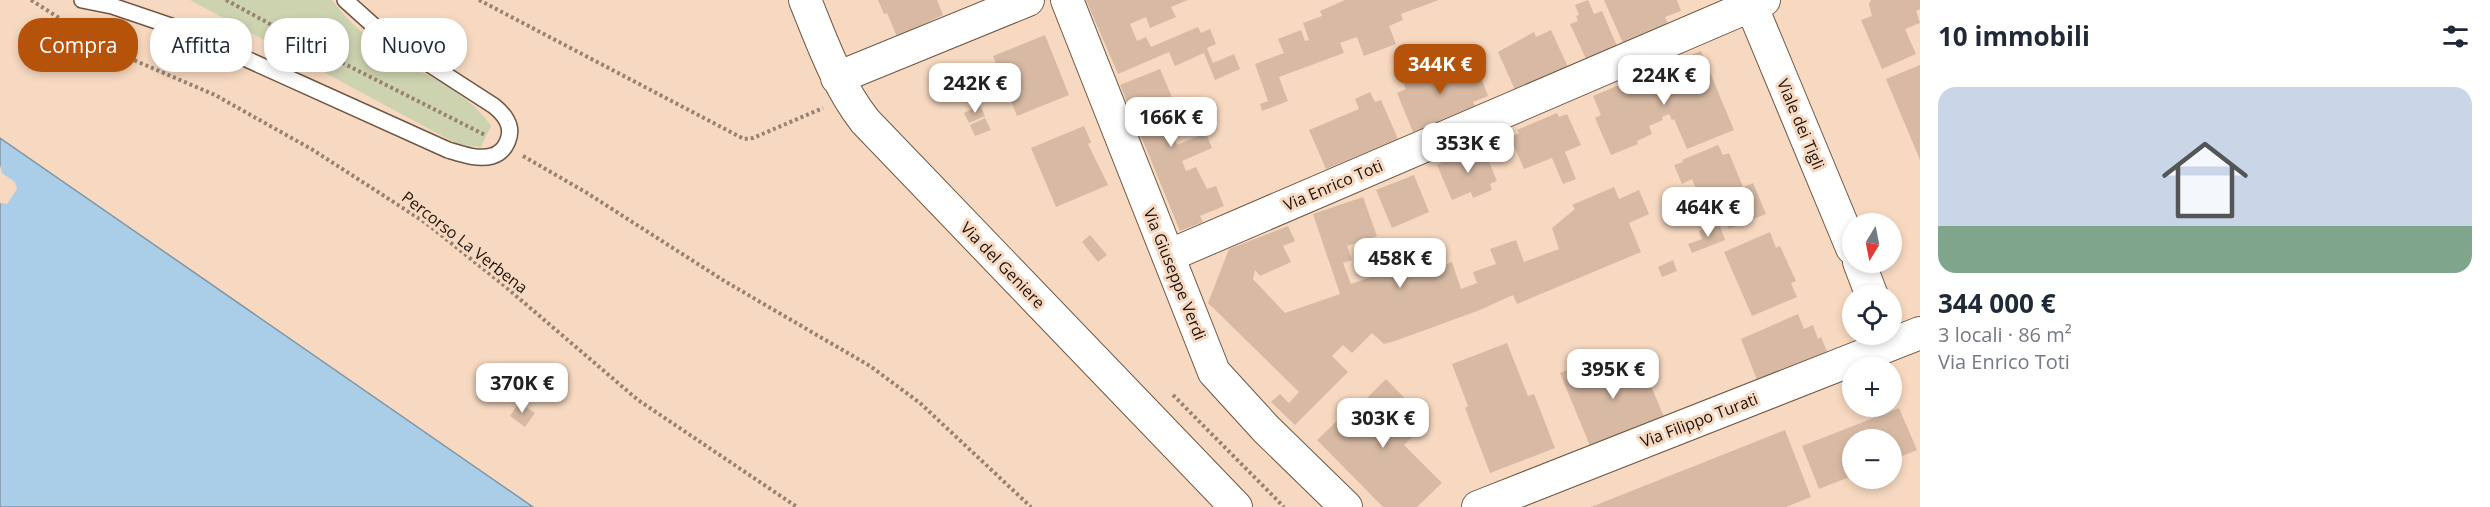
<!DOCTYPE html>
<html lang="it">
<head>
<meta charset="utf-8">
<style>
	body { margin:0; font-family:"Open Sans",sans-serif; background:#f2f2f3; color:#1f2937; height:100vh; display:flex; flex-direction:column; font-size:22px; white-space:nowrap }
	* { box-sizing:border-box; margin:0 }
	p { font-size:20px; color:#747a83 }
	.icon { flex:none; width:33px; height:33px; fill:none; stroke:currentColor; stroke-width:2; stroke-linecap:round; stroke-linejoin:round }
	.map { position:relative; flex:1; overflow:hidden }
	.sheet { display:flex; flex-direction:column; background:#fff; width:570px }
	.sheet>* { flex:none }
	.guide { position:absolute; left:18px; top:18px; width:570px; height:54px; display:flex; gap:12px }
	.needle { width:39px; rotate:190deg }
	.tools { position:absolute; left:1842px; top:213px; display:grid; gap:12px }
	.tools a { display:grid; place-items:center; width:60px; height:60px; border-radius:50%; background:#fff; box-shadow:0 3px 9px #0003; font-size:30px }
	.price { position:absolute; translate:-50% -51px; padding:0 14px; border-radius:12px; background:#fff; color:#222; font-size:20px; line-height:39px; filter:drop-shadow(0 2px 3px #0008) }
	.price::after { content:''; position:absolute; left:50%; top:36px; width:18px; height:14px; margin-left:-9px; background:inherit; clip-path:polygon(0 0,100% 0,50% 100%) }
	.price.active { background:#b45309; color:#fff }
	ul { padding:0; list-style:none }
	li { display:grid; align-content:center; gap:12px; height:318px; padding:0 18px }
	li span { display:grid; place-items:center; height:186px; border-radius:18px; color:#555 }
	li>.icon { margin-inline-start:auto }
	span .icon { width:108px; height:108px; fill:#fffc; stroke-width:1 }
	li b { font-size:26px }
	h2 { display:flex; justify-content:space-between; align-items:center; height:72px; padding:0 18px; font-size:26px }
	.pill { padding:0 21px; border-radius:24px; background:#fff; box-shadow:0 3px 9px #0003; font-size:21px; line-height:54px }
	.pill.active { background:#b45309; color:#fff }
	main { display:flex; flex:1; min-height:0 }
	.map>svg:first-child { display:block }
	.green { fill:#cdd2af }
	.water { fill:#aacee7; stroke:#8096a5; stroke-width:1.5 }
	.pier { fill:#f7d9c1 }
	.building { fill:#d8baa4 }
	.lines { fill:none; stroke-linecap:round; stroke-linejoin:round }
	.service-casing { stroke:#715743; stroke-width:18 }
	.minor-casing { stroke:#715743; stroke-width:34 }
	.path { stroke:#978271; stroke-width:4; stroke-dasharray:3 3; stroke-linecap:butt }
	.service { stroke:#fff; stroke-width:15 }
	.minor { stroke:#fff; stroke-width:32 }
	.labels { text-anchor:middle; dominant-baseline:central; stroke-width:6; stroke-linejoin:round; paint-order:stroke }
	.street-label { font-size:16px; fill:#1d130b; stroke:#f7d9c1 }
</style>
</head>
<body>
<main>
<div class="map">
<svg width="1920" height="507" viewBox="0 0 1920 507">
	<rect width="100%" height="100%" fill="#f7d9c1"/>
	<!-- green -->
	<path class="green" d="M190 0H332C344 17 362 33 378 45 415 73 464 86 491 126L481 147 457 144Z"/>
	<!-- water -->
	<path class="water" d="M0 138 533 507H0Z"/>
	<!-- pier -->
	<path class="pier" d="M0 165 2 173 15 182 17 189 7 204 0 203Z"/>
	<!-- building -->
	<path class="building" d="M878 0H937L943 15 897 37 887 13 884 14Z
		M1086 0H1188L1171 7 1176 17 1150 28 1146 17 1130 24 1137 41 1146 37 1151 47 1198 27 1201 33 1210 29 1216 44 1207 48 1213 63 1234 54 1240 69 1215 80 1204 53 1175 66 1169 52 1118 74Z
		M1345 0H1439L1401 14 1403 20 1389 26 1396 44 1364 56 1357 37 1340 43 1344 53 1279 77 1288 101 1262 111 1260 104 1268 101 1255 64 1284 53 1278 39 1301 30 1305 41 1309 40 1303 23 1322 16 1320 11Z
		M1588 0 1594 14 1602 11 1617 46 1586 59 1570 24 1578 21 1576 16 1579 15 1575 5Z
		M1604 0H1677L1681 11 1665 17 1669 26 1623 43Z
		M1871 0H1920V9L1916 11 1920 23 1905 29 1916 54 1882 69 1861 20 1872 16 1869 4Z
		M1551 30 1568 67 1515 90 1498 52 1534 32 1536 37Z
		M1045 35 1069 95 1017 116 993 56Z
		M1701 51 1734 130 1687 149 1674 119 1672 120 1669 114 1662 117 1663 120 1649 126 1652 134 1637 141 1638 144 1611 155 1595 118 1601 115 1593 96Z
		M1475 62 1488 96 1473 102 1475 106 1413 132 1397 93 1406 89 1401 78 1425 69 1429 80Z
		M1920 65V160L1886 79Z
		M1160 69 1174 102 1184 98 1196 125 1173 134 1177 145 1206 133 1212 148 1182 161 1186 171 1196 167 1207 189 1216 186 1224 206 1200 216 1203 222 1180 231 1120 85Z
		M1370 92 1375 102 1381 100 1398 139 1326 169 1309 130 1359 109 1355 99Z
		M980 105 985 116 969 123 964 113Z
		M1557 113 1559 117 1567 114 1581 145 1565 152 1576 179 1563 184 1552 158 1524 169 1510 137 1519 133 1517 130Z
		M985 118 991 130 975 136 970 125Z
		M1084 126 1091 142 1088 144 1108 185 1056 207 1031 148Z
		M1482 145 1497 181 1490 184 1492 190 1473 198 1471 192 1452 200 1437 165Z
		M1718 145 1723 155 1729 153 1743 187 1753 183 1766 214 1729 229 1722 212 1713 215 1703 189 1697 191 1692 179 1682 184 1674 165 1683 162 1682 160Z
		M1414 175 1429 212 1392 228 1376 190Z
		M1614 187 1619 199 1639 190 1649 214 1629 223 1641 252 1517 304 1513 295 1480 310 1395 341 1384 344 1372 333 1352 353 1343 345 1332 356 1348 372 1295 425 1271 402 1280 394 1289 403 1299 392 1208 303 1229 249 1288 226 1295 241 1283 246 1291 262 1260 276 1255 270 1253 279 1285 313 1340 294 1313 214 1363 197 1377 236 1347 246 1352 260 1343 263 1351 284 1404 266 1408 278 1452 262 1461 289 1477 283 1473 272 1496 264 1490 249 1516 240 1524 262 1559 249 1552 228 1575 209 1572 205Z
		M1719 223 1725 240 1692 253 1688 244 1702 239 1699 231Z
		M1770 232 1776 248 1780 246 1796 281 1791 283 1797 297 1752 316 1724 252Z
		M1090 235 1107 255 1098 262 1082 242Z
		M1673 260 1677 271 1662 277 1658 267Z
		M1798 314 1804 329 1813 325 1818 339 1821 337 1830 359 1759 385 1741 339Z
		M1507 343 1528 396 1534 394 1555 448 1490 473 1465 408 1468 406 1452 364Z
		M1618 349 1621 356 1631 351 1641 376 1646 374 1667 424 1593 453 1560 373Z
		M1386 379 1428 422 1404 445 1442 483 1417 507H1383L1317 440 1338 420 1342 423Z
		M519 402 535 413 525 427 510 416Z
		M1899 408 1917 450 1892 460V440H1852V476L1819 489 1802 446Z
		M1785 430 1811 497 1786 507H1591Z"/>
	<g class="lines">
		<defs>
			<path id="service" d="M82 0 112 6 180 29 448 150C461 154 478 160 492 156 506 152 514 134 507 121 504 115 499 110 494 106L384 35 345 0"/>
			<path id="minor" d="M805 0C822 42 837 85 865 121L1236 507
				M1067 0 1214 372 1266 429 1346 507
				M1749 0 1852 248
				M837 78 1028 0
				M1168 256 1764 0
				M1859 262 1872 296
				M1478 507 1920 333"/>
		</defs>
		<!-- service casing -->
		<use href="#service" class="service-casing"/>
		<!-- minor casing -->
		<use href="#minor" class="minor-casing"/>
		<!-- path -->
		<path class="path" d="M31 0 108 49 215 95 313 150 426 223 501 283 638 400 797 507
			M226 0 325 54 485 135
			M479 0 744 139 753 138 823 108
			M523 156 587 193 726 282 870 366 920 403 1031 507
			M1173 395 1284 507"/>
		<!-- service -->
		<use href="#service" class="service"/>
		<!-- minor -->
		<use href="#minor" class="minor"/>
	</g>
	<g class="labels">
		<!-- street labels -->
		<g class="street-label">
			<text transform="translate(1801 124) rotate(67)">Viale dei Tigli</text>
			<text transform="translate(1333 185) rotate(-23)">Via Enrico Toti</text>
			<text transform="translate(465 242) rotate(38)">Percorso La Verbena</text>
			<text transform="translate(1003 265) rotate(46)">Via del Geniere</text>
			<text transform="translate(1175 274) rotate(68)">Via Giuseppe Verdi</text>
			<text transform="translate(1699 420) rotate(-21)">Via Filippo Turati</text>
		</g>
	</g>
</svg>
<div class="tools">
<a><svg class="needle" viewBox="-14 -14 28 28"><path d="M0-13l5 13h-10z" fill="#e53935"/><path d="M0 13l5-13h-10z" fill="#747a83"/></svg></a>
<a><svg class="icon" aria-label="locate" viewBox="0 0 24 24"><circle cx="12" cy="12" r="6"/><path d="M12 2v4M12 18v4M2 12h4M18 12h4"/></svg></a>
<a>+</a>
<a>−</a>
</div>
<b class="price active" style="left:1440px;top:95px">344K €</b>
<b class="price" style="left:1664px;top:106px">224K €</b>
<b class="price" style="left:975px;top:114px">242K €</b>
<b class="price" style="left:1171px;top:148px">166K €</b>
<b class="price" style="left:1468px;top:174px">353K €</b>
<b class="price" style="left:1708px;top:238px">464K €</b>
<b class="price" style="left:1400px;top:289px">458K €</b>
<b class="price" style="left:1613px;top:400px">395K €</b>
<b class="price" style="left:522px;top:414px">370K €</b>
<b class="price" style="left:1383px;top:449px">303K €</b>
<div class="guide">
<a class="pill active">Compra</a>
<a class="pill">Affitta</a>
<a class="pill">Filtri</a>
<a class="pill">Nuovo</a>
</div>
</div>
<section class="sheet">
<h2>10 immobili<svg class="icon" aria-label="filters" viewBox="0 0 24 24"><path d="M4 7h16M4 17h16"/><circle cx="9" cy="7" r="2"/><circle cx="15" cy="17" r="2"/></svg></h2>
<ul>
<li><span style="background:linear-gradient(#c9d6e8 75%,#7fa58c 0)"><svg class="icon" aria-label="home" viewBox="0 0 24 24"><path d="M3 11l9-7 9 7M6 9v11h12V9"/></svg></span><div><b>344 000 €</b><p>3 locali · 86 m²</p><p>Via Enrico Toti</p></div></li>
</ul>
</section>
</main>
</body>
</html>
